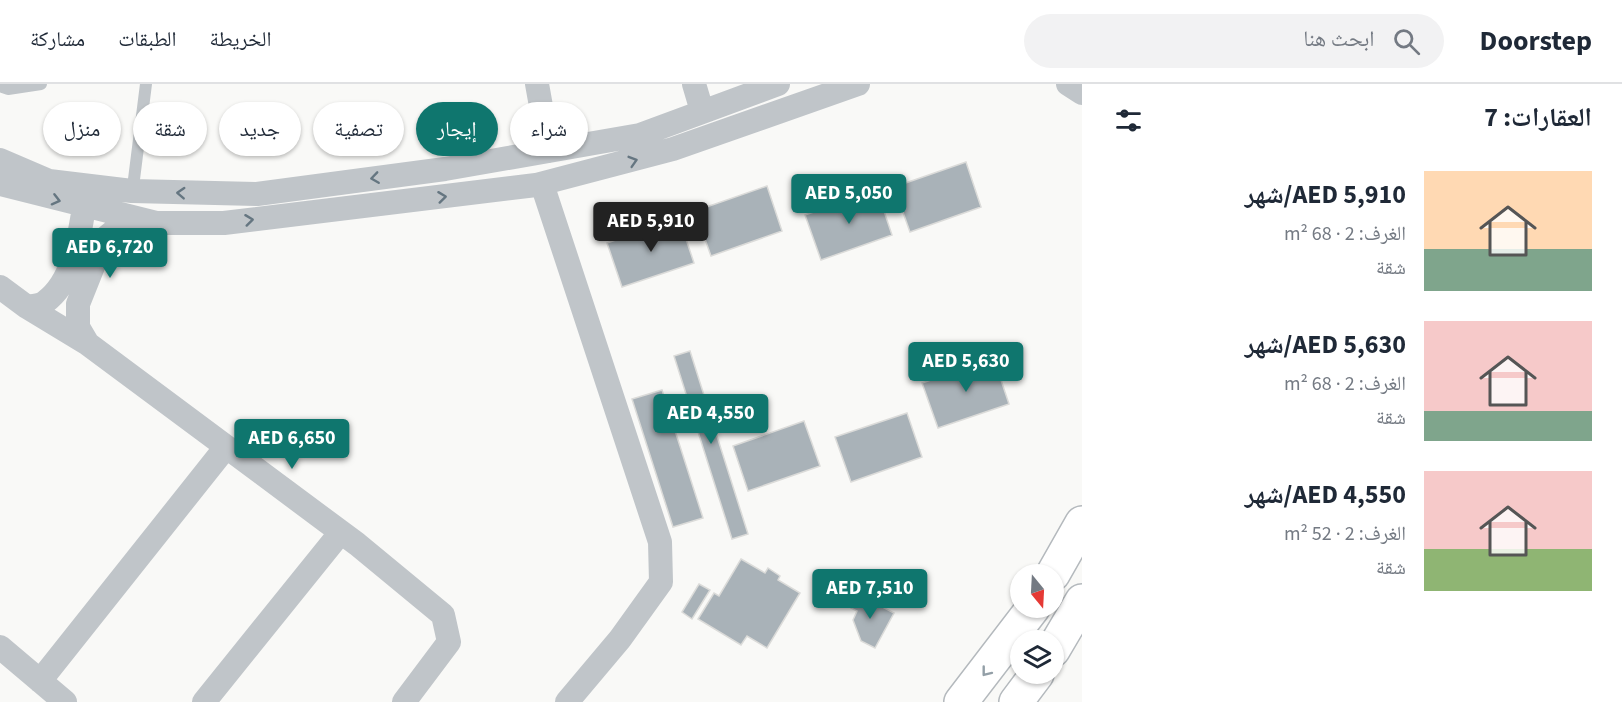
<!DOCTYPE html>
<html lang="ar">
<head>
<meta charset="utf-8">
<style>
	body { margin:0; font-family:"Source Sans 3","Noto Naskh Arabic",sans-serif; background:#f2f2f3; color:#1f2937; direction:rtl; height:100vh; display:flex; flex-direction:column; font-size:22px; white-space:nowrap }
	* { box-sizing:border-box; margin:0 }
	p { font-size:20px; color:#747a83 }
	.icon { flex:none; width:33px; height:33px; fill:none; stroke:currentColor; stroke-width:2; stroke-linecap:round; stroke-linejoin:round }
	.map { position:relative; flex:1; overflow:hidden; direction:ltr }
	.details { display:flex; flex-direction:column; background:#fff; width:540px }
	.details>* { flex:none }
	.hud { position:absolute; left:18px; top:18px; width:570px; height:54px; direction:rtl; display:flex; gap:12px }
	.needle { width:39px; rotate:162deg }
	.buttons { position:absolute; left:1010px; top:480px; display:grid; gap:12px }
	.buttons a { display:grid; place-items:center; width:54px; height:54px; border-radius:50%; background:#fff; box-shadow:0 2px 4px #0004; font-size:30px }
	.price { position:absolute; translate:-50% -51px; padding:0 14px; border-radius:6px; background:#0f766e; color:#fff; font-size:20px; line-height:39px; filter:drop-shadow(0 2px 3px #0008) }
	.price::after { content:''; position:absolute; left:50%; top:36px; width:18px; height:14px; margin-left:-9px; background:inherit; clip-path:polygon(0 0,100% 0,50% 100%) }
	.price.current { background:#222; color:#fff }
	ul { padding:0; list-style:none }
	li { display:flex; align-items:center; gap:18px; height:150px; padding:0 30px }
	li span { display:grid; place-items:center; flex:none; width:168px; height:120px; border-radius:0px; color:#555 }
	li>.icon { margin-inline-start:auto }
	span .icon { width:72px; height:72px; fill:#fffc; stroke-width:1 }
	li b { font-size:26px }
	h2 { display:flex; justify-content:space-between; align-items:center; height:72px; padding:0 30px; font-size:26px }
	.tag { padding:0 21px; border-radius:27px; background:#fff; box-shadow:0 2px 4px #0004; font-size:21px; line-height:54px }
	.tag.current { background:#0f766e; color:#fff }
	header { display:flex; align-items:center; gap:36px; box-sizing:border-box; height:84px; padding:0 30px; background:#fff; border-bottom:2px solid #e0e1e3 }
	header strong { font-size:28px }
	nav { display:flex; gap:33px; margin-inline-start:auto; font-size:21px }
	.search { width:420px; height:54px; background:#f2f2f3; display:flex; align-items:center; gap:15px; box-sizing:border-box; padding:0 21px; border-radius:33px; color:#747a83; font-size:22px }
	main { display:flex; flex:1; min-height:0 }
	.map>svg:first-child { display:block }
	.building { fill:#a9b2b8; stroke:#dbdbd9; stroke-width:1.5 }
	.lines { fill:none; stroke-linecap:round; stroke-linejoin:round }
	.primary-casing { stroke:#b4b9bd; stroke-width:36 }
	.lane { stroke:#c0c5c9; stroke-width:12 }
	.street { stroke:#c0c5c9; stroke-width:24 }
	.primary { stroke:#fff; stroke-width:33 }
	.oneway { stroke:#657681 }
	.oneway2 { stroke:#939fa7 }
</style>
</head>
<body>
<header>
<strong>Doorstep</strong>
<div class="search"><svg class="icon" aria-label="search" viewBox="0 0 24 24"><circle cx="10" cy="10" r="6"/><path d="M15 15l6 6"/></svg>ابحث هنا</div>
<nav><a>الخريطة</a><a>الطبقات</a><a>مشاركة</a></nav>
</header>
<main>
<section class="details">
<h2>العقارات: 7<svg class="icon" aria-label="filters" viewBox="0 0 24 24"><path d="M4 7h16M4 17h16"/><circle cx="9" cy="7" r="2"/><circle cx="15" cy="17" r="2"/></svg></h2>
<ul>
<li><span style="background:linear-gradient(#ffd9b3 65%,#7fa58c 0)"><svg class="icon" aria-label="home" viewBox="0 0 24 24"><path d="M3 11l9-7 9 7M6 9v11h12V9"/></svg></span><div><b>AED 5,910/شهر</b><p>الغرف: 2 · 68 m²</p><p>شقة</p></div></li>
<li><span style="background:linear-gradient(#f6c9c9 75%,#7fa58c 0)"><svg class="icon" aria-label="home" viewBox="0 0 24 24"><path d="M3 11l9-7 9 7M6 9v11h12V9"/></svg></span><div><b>AED 5,630/شهر</b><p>الغرف: 2 · 68 m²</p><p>شقة</p></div></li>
<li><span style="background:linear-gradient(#f6c9c9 65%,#8fb573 0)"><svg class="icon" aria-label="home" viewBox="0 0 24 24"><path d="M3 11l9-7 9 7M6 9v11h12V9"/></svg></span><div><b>AED 4,550/شهر</b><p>الغرف: 2 · 52 m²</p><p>شقة</p></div></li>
</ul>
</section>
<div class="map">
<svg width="1082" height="618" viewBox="0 0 1082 618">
	<rect width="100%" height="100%" fill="#f9f9f7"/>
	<!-- building -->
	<path class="building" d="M966 78 981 123 910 148 894 103Z
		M767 102 782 147 711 172 695 127Z
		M877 106 892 151 821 176 805 131Z
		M679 134 694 179 622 203 607 159Z
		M690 267 748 450 732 455 674 272Z
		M994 275 1009 320 938 344 922 299Z
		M662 306 703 434 673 443 632 315Z
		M907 329 922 373 851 398 835 353Z
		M804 337 820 382 748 407 733 362Z
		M741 475 765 489 768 484 780 492 778 496 800 509 767 564 747 552 741 561 698 535 714 509 719 512Z
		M699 500 710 506 692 535 682 528Z
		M858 510 894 529 875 564 861 557 853 536 857 527 851 524Z"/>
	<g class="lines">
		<defs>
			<path id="primary" d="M1053 490 1082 439
				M1053 566 1082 517
				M961 618 1033 524
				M1016 618 1037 590"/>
		</defs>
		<!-- primary casing -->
		<use href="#primary" class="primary-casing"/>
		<!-- lane -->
		<path class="lane" d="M0 2 8 5 41 0
			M132 111 146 0"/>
		<!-- street -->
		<path class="street" d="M537 0 549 67
			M694 0 702 27
			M1068 0 1082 9
			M0 76 49 97 132 107 257 110 445 85 640 51 778 0
			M0 100 156 139H224L536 101 673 65 858 0
			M542 100 660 458 661 498 620 555 567 618
			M0 203 27 223 88 260 357 460 443 531 449 558 404 618
			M27 223C32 222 41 221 45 218 73 198 79 154 84 123
			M88 260 78 243V220L104 155 131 133
			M0 563 65 618
			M40 597 226 363
			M204 618 341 448"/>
		<!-- primary -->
		<use href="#primary" class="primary"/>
	</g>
	<!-- one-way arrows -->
	<defs><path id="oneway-chevron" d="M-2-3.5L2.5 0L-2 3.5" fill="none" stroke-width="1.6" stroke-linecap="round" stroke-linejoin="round" transform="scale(1.5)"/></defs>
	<g class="oneway">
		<use href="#oneway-chevron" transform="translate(633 77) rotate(-17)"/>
		<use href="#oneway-chevron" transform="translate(375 94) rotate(172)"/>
		<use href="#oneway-chevron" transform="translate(181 109) rotate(-177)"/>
		<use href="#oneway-chevron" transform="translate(442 113) rotate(-7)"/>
		<use href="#oneway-chevron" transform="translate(56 116) rotate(14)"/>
		<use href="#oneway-chevron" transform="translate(249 136) rotate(-7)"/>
	</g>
	<use class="oneway2" href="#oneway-chevron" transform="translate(986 588) rotate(128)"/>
</svg>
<div class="buttons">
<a><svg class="needle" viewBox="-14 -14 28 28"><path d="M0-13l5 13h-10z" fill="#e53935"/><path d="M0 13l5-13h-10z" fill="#747a83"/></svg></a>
<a><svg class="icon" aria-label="layers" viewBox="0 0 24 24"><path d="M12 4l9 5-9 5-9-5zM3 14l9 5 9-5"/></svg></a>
</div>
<b class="price" style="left:849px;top:141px">AED 5,050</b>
<b class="price current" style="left:651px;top:169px">AED 5,910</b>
<b class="price" style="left:110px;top:195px">AED 6,720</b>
<b class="price" style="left:966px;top:309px">AED 5,630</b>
<b class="price" style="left:711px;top:361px">AED 4,550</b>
<b class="price" style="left:292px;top:386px">AED 6,650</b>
<b class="price" style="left:870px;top:536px">AED 7,510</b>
<div class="hud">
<a class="tag">شراء</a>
<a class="tag current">إيجار</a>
<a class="tag">تصفية</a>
<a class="tag">جديد</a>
<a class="tag">شقة</a>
<a class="tag">منزل</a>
</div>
</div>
</main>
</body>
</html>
